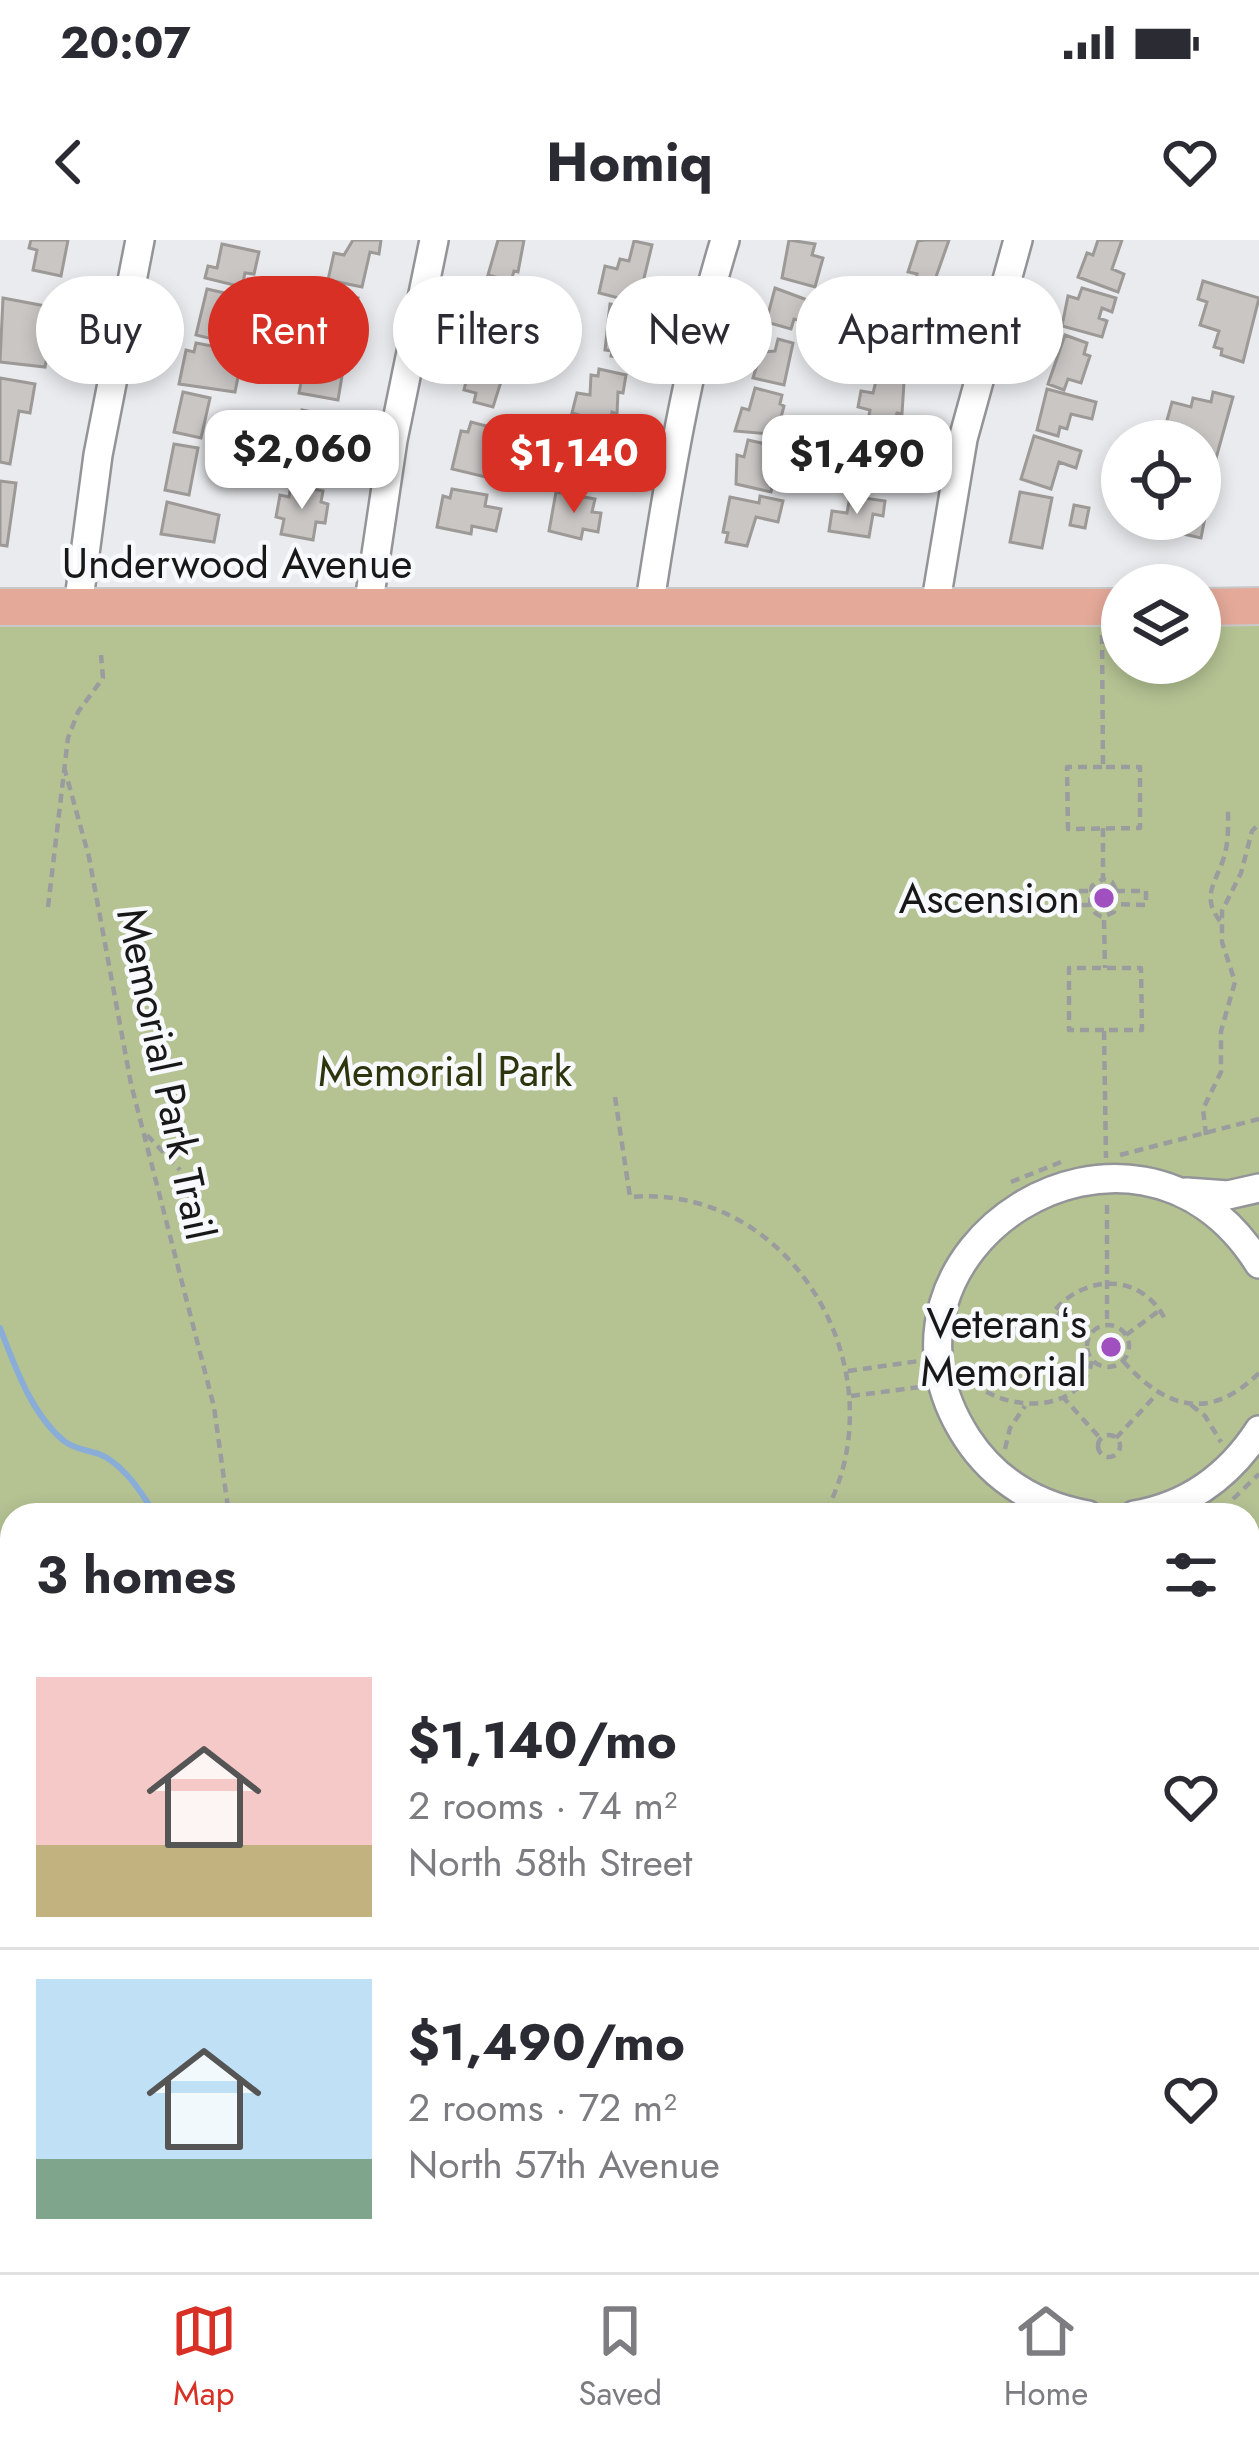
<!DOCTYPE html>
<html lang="en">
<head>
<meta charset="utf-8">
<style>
	body { margin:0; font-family:Jost,sans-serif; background:#f2f2f3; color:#2b2b33; height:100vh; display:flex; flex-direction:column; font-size:45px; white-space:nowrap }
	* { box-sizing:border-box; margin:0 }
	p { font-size:39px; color:#7c7c81 }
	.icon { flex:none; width:66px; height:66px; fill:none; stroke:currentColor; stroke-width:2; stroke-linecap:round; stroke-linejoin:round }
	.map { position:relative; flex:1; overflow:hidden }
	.sheet { position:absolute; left:0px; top:1263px; width:1260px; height:771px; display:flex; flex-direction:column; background:#fff; border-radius:36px 36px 0 0; box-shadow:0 6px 18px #0003 }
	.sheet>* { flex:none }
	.banner { position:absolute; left:36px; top:36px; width:1188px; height:108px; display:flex; gap:24px }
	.fabs { position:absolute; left:1101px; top:180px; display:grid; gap:24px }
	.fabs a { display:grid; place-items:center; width:120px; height:120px; border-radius:50%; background:#fff; box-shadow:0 6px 18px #0003; font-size:60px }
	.price { position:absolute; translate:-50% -102px; padding:0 27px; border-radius:24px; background:#fff; color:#222; font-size:39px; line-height:78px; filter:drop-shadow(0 3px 6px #0008) }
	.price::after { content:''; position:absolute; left:50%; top:72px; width:36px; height:27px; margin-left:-18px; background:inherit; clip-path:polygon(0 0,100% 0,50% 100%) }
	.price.current { background:#d93025; color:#fff }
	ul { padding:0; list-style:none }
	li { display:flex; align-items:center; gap:36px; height:300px; padding:0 36px }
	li+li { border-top:3px solid #e1e1e2 }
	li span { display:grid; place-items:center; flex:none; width:336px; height:240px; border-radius:0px; color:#555 }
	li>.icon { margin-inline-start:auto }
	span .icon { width:144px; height:144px; fill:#fffc; stroke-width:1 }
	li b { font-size:51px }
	h2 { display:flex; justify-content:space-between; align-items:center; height:144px; padding:0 36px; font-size:51px }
	.tag { padding:0 42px; border-radius:54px; background:#fff; box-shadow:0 6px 18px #0003; font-size:42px; line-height:108px }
	.tag.current { background:#d93025; color:#fff }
	.status { display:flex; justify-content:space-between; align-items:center; height:84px; padding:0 60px; background:#fff; direction:ltr }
	.status svg { height:33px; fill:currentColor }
	header { display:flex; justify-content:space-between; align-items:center; height:156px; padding:0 36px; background:#fff; font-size:54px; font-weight:700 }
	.dock { display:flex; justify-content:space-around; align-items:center; height:168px; border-top:3px solid #e1e1e2; background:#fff; font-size:33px; color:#7c7c81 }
	.dock a { display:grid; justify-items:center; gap:6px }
	.dock .current { color:#d93025 }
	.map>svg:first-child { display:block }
	.built { fill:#dadee8 }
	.green { fill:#b5c393 }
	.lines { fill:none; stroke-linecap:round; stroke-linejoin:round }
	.stream { stroke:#8aadd8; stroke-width:6 }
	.building { fill:#c9c6c4; stroke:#9c9997; stroke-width:3 }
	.minor-casing { stroke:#939497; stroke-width:32 }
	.major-casing { stroke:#c8c8c8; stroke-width:40 }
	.path { stroke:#9b9c9e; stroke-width:4.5; stroke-dasharray:9 6; stroke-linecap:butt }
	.minor { stroke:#fff; stroke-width:27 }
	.major { stroke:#e4a999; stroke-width:36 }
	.poi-dot { fill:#a150c0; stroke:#f7f9fc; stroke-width:4.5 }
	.labels { text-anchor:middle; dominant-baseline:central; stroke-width:9; stroke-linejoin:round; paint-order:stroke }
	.street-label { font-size:42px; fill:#181819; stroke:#f7f9fc }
	.poi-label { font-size:42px; fill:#181819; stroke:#f7f9fc; text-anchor:end }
	.park-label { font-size:42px; fill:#2c360d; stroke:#f7f9fc }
</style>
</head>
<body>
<div class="status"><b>20:07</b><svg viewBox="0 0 49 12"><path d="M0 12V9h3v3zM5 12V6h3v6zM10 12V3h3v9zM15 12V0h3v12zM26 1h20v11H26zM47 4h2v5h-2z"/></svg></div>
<header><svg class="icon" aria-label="back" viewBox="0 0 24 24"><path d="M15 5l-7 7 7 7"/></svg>Homiq<svg class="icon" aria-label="heart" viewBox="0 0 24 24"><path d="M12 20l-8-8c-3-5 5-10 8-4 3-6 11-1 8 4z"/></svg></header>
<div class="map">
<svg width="1259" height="2032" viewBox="0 0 1259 2032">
	<rect width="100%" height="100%" fill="#eaebee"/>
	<!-- built -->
	<path class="built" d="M12 1480V2022H211L212 2032H0V1481Z"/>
	<!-- green -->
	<path class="green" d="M0 386 1122 387V423H1200V386H1259V2032H212L211 2022H1248V1275H12V1345L0 1294Z
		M7 1779H12V2022H152V2032H7Z"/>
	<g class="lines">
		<!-- stream -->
		<path class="stream" d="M0 1088C15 1126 31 1174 64 1201 74 1209 87 1210 99 1214 122 1223 143 1254 155 1275
			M256 2032 257 2022"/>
	</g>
	<!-- building -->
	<path class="building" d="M31 0H68L61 36 33 30 37 10 29 8Z
		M353 0H381L379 14 370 12 362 47 328 40 334 13 344 15Z
		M498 0H524L518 32 514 31 511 41 488 35Z
		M789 0 815 4 812 15 823 18 815 47 782 38Z
		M925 0H949L931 51 914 46 917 34 908 32 918 1Z
		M1098 0H1122L1112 29 1124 34 1118 52 1078 37 1087 13 1093 15Z
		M634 1 652 5 638 63 599 53 605 26 617 29 620 19 629 21Z
		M222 4 259 12 254 34 245 33 242 47 205 38 208 26 217 28Z
		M1203 41 1259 58 1243 122 1221 115 1222 109 1214 107 1219 91 1200 85 1207 62 1198 59Z
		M492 44 552 57 548 77 534 74 530 94 496 87 501 67 488 64Z
		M853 45 874 51 869 72 847 66Z
		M308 47 358 58 351 91 321 85 323 73 304 69Z
		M775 48 818 64 812 84 794 79 791 89 766 82Z
		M1082 48 1116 58 1112 72 1102 68 1099 78 1107 81 1102 97 1062 86 1068 56 1078 59Z
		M207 49 251 59 247 95 232 91 229 103 196 95Z
		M3 58 56 68 45 127 0 122Z
		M909 63 928 69 919 100 909 97 900 127 878 121 888 96 877 88 884 65 906 71Z
		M610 64 633 68V91L639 92 628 119 611 116 612 111 605 110Z
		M1065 95 1087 103 1084 114 1090 116 1081 143 1068 139 1064 150 1048 144Z
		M778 99 793 103 784 145 753 138 761 112 775 111Z
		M321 102 338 105 335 122 344 124 338 160 299 153 302 137 314 139Z
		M196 103 243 112 235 152 179 144 186 110 194 112Z
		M475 104 500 110 497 123 506 126 493 167 474 162 476 153 464 150Z
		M599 129 626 135 623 153 618 152 617 174 612 172 609 186 585 181 586 177 572 173 577 153 590 155 591 135 598 136Z
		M877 137 904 142 902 174 897 173 892 192 876 189 878 182 868 180 870 170 858 167 861 151 873 153Z
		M0 138 35 144 30 173 19 171 10 224 0 222Z
		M755 148 782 155 780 164 784 166 779 185 772 183 769 194 735 191 742 168 749 170Z
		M1047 149 1096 162 1092 179 1071 174 1067 189 1060 187 1058 196 1037 190Z
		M183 152 210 158 201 198 174 192Z
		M1213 152 1233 157 1215 222 1200 218V201H1180L1183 189 1166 184 1172 162 1191 167 1193 158 1211 162Z
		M302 170 327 175 322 196 333 199 325 235 283 221 287 205 294 206Z
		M259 173 285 179 280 202 254 197Z
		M471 182 494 188 491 200 502 203 494 239 452 229 461 191 468 192Z
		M866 195 897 201 887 249 865 244 867 234 859 232Z
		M585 196 618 202V225L612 224 610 236 579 230Z
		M1034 196 1081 211 1076 228 1059 222 1051 249 1021 239Z
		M748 200 770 205 764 234 774 236 771 252 736 244 737 215 744 217Z
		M174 204 198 208 189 255 165 250Z
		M527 220 549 225 546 244 524 239Z
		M1200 234 1213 236 1201 298 1170 291 1173 279H1200Z
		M0 241 16 243 7 306 0 305Z
		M291 245 323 251 321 262 328 264 325 283 316 282 313 300 281 294 284 279 276 277 280 255 289 257Z
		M452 249 487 255 485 266 501 269 496 291 472 286 471 294 437 287 443 256 450 258Z
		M556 252 595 259 592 272 601 273 598 292 583 289 581 299 549 291Z
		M1020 252 1052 258 1042 308 1010 302Z
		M760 256 783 261 778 282 756 277 747 306 726 302 728 293 723 292 730 257 759 263Z
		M850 256 885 261 883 276 873 274 869 297 829 291 832 271 847 273Z
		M167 262 219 275 214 302 161 294Z
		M1074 265 1089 268 1085 288 1070 285Z"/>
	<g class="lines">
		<defs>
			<path id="minor" d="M78 367 98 215 140 0
				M935 367 963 199 1018 0
				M368 368 393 200 434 0
				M649 368C668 244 688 121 725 0
				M1186 952 1228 955 1259 948
				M1088 1275C1038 1266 995 1241 967 1198 845 1011 1134 825 1259 1024
				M1134 1275C1188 1266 1229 1236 1259 1190
				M0 1406 11 1461 0 1464"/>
			<path id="major" d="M0 367H1122
				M1200 367 1259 366"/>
		</defs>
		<!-- minor casing -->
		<use href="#minor" class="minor-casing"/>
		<!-- major casing -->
		<use href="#major" class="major-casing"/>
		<!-- path -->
		<path class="path" d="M1102 395 1103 527H1140V588L1068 589 1067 527H1103
			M64 527 89 617 131 844 214 1167 229 1275
			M1103 588V639L1112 642 1116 650 1114 672 1103 677C1088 673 1089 659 1092 646L1103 639
			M1116 651H1146V665L1117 664
			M1089 665H1061V651H1091
			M48 667 68 498 78 472 103 438 101 415
			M1104 680 1105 728
			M1220 681C1200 656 1217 641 1224 617 1229 601 1228 583 1228 567
			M1104 790H1069V728H1141L1142 790H1104L1106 918
			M615 857 630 957C794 943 902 1135 824 1275
			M147 895 180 930
			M1206 895 1203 869 1221 832V791L1235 742 1222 702V671L1241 633 1252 591 1259 584
			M1120 915 1259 879
			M1011 942 1061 922
			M1107 965V1085
			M1087 1106a21 21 0 1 1 42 0a21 21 0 1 1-42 0Z
			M1090 1094 1054 1071C1086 1033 1143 1033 1166 1081
			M1126 1095 1160 1070
			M1123 1121C1167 1170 1210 1181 1259 1133
			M848 1131 919 1121
			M974 1143C1007 1172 1081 1175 1092 1121
			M851 1156 920 1147
			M1062 1156 1101 1199
			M1191 1165 1205 1176 1221 1202
			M1098 1206a11 11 0 1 1 22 0a11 11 0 1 1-22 0Z
			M1116 1198 1157 1154
			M1005 1209 1010 1188 1025 1166
			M1233 1259 1259 1234
			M1248 1440 1259 1447
			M1248 1987 1259 1969
			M341 2022 342 2032
			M701 2032 710 2022
			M1228 2032 1231 2022"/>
		<!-- minor -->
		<use href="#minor" class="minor"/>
		<!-- major -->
		<use href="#major" class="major"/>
	</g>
	<!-- markers -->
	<g class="poi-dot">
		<circle cx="1104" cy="658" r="12"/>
		<circle cx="1111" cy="1107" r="12"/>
	</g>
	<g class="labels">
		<!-- street labels -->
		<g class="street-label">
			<text x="237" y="323">Underwood Avenue</text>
			<text transform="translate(166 834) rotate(78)">Memorial Park Trail</text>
		</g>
		<!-- poi labels -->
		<g class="poi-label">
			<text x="1080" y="658">Ascension</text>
			<text x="1087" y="1083">Veteranʻs<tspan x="1087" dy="48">Memorial</tspan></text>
		</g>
		<!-- park labels -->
		<g class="park-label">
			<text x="445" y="831">Memorial Park</text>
		</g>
	</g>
</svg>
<div class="fabs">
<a><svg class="icon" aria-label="locate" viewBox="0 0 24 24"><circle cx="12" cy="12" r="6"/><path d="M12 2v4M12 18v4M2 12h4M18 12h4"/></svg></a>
<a><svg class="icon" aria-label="layers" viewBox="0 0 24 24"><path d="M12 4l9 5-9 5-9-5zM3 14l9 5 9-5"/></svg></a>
</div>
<b class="price" style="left:302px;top:272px">$2,060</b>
<b class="price current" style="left:574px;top:276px">$1,140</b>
<b class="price" style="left:857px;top:277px">$1,490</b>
<div class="banner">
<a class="tag">Buy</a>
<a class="tag current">Rent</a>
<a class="tag">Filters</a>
<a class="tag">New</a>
<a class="tag">Apartment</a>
</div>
<section class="sheet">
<h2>3 homes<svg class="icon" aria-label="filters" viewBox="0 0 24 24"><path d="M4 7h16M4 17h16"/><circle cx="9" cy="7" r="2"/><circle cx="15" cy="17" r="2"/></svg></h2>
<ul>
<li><span style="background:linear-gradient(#f6c9c9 70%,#c2b280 0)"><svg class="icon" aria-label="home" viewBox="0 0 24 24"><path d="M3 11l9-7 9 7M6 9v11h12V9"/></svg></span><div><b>$1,140/mo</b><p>2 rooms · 74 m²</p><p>North 58th Street</p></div><svg class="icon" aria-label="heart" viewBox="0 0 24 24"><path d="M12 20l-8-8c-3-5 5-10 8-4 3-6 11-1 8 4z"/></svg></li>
<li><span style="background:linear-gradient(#bfe0f5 75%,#7fa58c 0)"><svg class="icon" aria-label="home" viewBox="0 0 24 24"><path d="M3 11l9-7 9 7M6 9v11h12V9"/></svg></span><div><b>$1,490/mo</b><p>2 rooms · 72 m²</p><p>North 57th Avenue</p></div><svg class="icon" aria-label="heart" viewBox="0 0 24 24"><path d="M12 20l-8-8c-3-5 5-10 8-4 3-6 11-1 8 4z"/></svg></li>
</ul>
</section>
</div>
<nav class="dock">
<a class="current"><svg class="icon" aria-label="map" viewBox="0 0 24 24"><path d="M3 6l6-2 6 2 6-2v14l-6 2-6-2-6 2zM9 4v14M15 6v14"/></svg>Map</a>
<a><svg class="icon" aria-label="saved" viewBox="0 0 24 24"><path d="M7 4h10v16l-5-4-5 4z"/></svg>Saved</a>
<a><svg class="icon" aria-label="home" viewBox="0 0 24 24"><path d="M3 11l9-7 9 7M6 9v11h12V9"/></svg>Home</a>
</nav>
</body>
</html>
